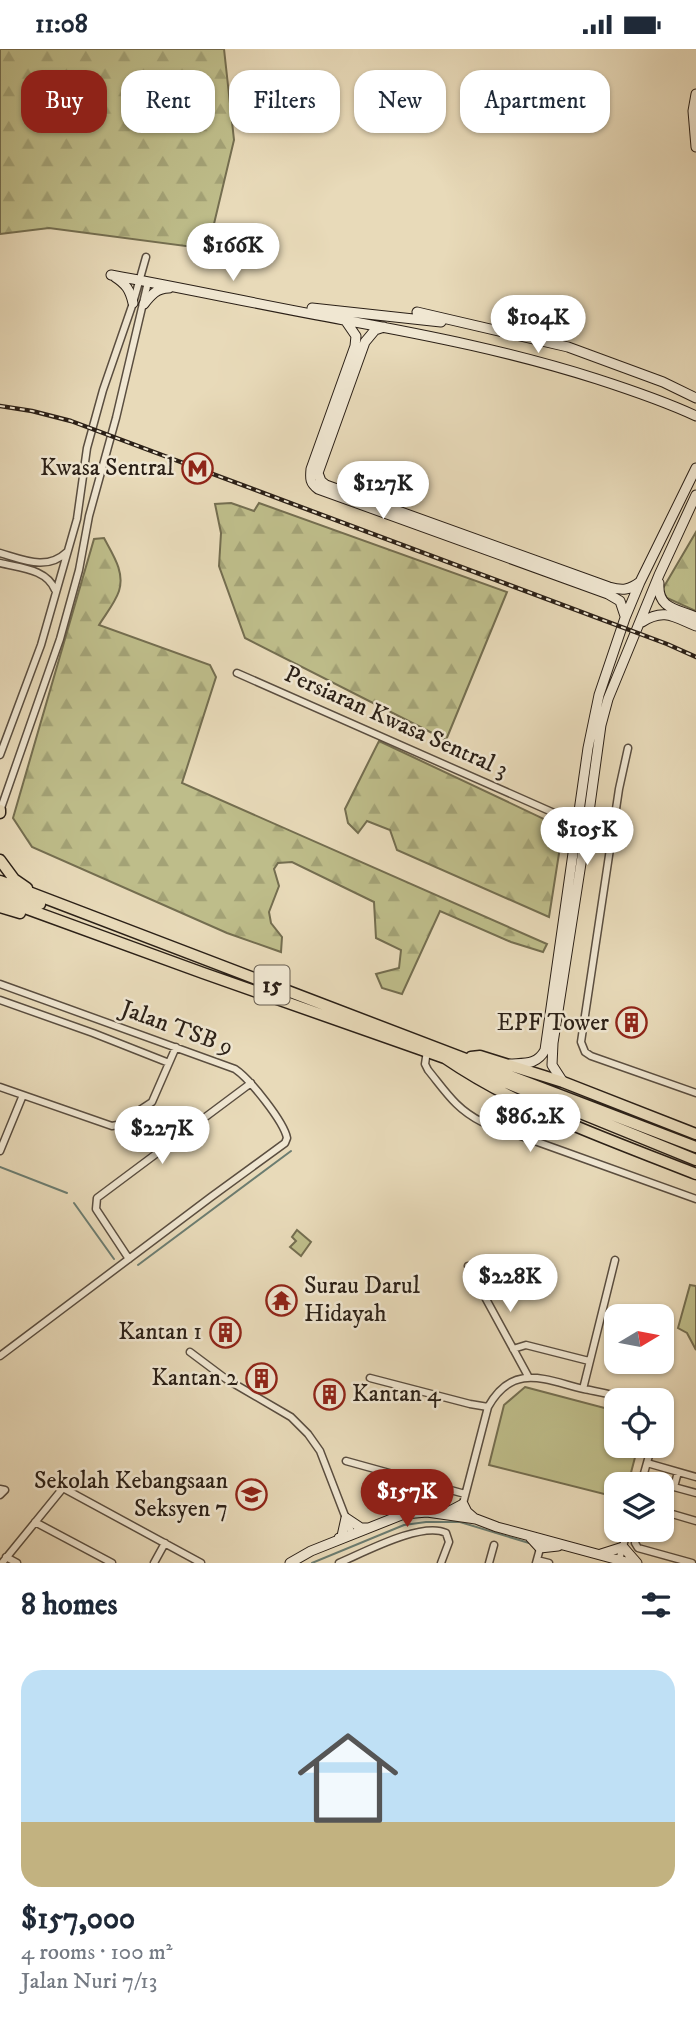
<!DOCTYPE html>
<html lang="en">
<head>
<meta charset="utf-8">
<style>
	body { margin:0; font-family:"IM FELL DW Pica",serif; background:#f6f6f7; color:#1f2937; height:100vh; display:flex; flex-direction:column; font-size:26px; white-space:nowrap }
	* { box-sizing:border-box; margin:0 }
	p { font-size:23px; color:#747a83 }
	.icon { flex:none; width:38px; height:38px; fill:none; stroke:currentColor; stroke-width:2; stroke-linecap:round; stroke-linejoin:round }
	.map { position:relative; height:1514px; overflow:hidden }
	.drawer { display:flex; flex-direction:column; background:#fff; flex:1 }
	.drawer>* { flex:none }
	.banner { position:absolute; left:21px; top:21px; width:654px; height:63px; display:flex; gap:14px }
	.needle { width:46px; rotate:80deg }
	.controls { position:absolute; left:604px; top:1255px; display:grid; gap:14px }
	.controls a { display:grid; place-items:center; width:70px; height:70px; border-radius:14px; background:#fff; box-shadow:0 2px 5px #0004; font-size:35px }
	.price { position:absolute; translate:-50% -60px; padding:0 16px; border-radius:24px; background:#fff; color:#222; font-size:23px; line-height:46px; filter:drop-shadow(0 2px 4px #0008) }
	.price::after { content:''; position:absolute; left:50%; top:42px; width:21px; height:16px; margin-left:-10px; background:inherit; clip-path:polygon(0 0,100% 0,50% 100%) }
	.price.on { background:#8f2418; color:#fff }
	ul { padding:0; list-style:none }
	li { display:grid; align-content:center; gap:14px; height:371px; padding:0 21px }
	li+li { border-top:2px solid #e0e1e3 }
	li span { display:grid; place-items:center; height:217px; border-radius:21px; color:#555 }
	li>.icon { margin-inline-start:auto }
	span .icon { width:126px; height:126px; fill:#fffc; stroke-width:1 }
	li b { font-size:30px }
	h2 { display:flex; justify-content:space-between; align-items:center; height:84px; padding:0 21px; font-size:30px }
	.chip { padding:0 24px; border-radius:21px; background:#fff; box-shadow:0 2px 5px #0004; font-size:24px; line-height:63px }
	.chip.on { background:#8f2418; color:#fff }
	.status { display:flex; justify-content:space-between; align-items:center; height:49px; padding:0 35px; background:#fff; direction:ltr }
	.status svg { height:19px; fill:currentColor }
	.map>svg:first-child { display:block }
	.forest { fill:url(#forest-firs); stroke:#746e50; stroke-width:2 }
	.green { fill:#bebd8a; stroke:#746e50; stroke-width:2 }
	.lines { fill:none; stroke-linecap:round; stroke-linejoin:round }
	.stream { stroke:#6c7d71; stroke-width:2 }
	.street-casing { stroke:#5a4e40; stroke-width:9 }
	.secondary-casing { stroke:#2b2017; stroke-width:11 }
	.highway-casing { stroke:#2b2017; stroke-width:13 }
	.street { stroke:#f0e7d2; stroke-width:6 }
	.secondary { stroke:#f0e7d2; stroke-width:9 }
	.highway { stroke:#e8dab9; stroke-width:10 }
	.rail-casing { stroke:#2b2017; stroke-width:4.5 }
	.rail { stroke:#f0e7d2; stroke-width:2; stroke-dasharray:5; stroke-linecap:butt }
	.labels { text-anchor:middle; dominant-baseline:central; stroke-width:5; stroke-linejoin:round; paint-order:stroke }
	.shield { fill:#f0e7d2; stroke:#665c4f; stroke-width:2 }
	.shield-label { font-size:23px; font-weight:bold; fill:#2b2017 }
	.poi-label { font-size:24px; fill:#2b2017; stroke:#f0e7d2; text-anchor:end }
	.street-label { font-size:24px; fill:#2b2017; stroke:#f0e7d2 }
</style>
</head>
<body>
<div class="status"><b>11:08</b><svg viewBox="0 0 49 12"><path d="M0 12V9h3v3zM5 12V6h3v6zM10 12V3h3v9zM15 12V0h3v12zM26 1h20v11H26zM47 4h2v5h-2z"/></svg></div>
<div class="map">
<svg width="696" height="1514" viewBox="0 0 696 1514">
	<defs>
		<pattern id="forest-firs" width="22" height="20" patternUnits="userSpaceOnUse" patternTransform="scale(1.75)"><rect width="22" height="20" fill="#bebd8a"/><path d="M5 1l3.5 6h-7zM16 11l3.5 6h-7z" fill="#a3a276"/></pattern>
	</defs>
	<rect width="100%" height="100%" fill="#e8dab9"/>
	<filter id="stains"><feTurbulence type="fractalNoise" baseFrequency=".00286" numOctaves="4"/><feColorMatrix values="0 0 0 0 .2 0 0 0 0 .09 0 0 0 0 .02 0 0 0 .5 -.17"/></filter>
	<radialGradient id="worn" r=".72"><stop offset=".6" stop-color="#630" stop-opacity="0"/><stop offset="1" stop-color="#630" stop-opacity=".3"/></radialGradient>
	<!-- forest -->
	<path class="forest" d="M0 0H224L234 91 208 200 49 179 0 185Z
		M231 454 254 462 259 454 507 543 446 691 245 589 219 517 221 484 215 455Z
		M696 483V562L667 549 662 541Z
		M104 489C113 506 125 523 119 542 115 554 105 566 99 576L210 616 216 628 182 734 547 895 543 903 511 893 440 862 402 945 382 939 376 925 399 919 401 901 376 889 374 853 292 813 278 814 274 820 279 837 269 863 271 874 282 888 281 903 227 884 32 798 13 769 94 490Z
		M379 692 563 779 549 868 397 801 390 781 367 772 358 784 348 774 345 760Z"/>
	<!-- green -->
	<path class="green" d="M297 1181 311 1193 301 1207 290 1198 296 1192 292 1188Z
		M690 1236 696 1237V1301L687 1284 678 1279Z
		M525 1338 616 1362V1396L638 1397 628 1435H616V1448L489 1416 504 1356Z"/>
	<g class="lines">
		<!-- stream -->
		<path class="stream" d="M0 1118 67 1144
			M74 1154 114 1210
			M138 1216 291 1102
			M312 1514 404 1476 426 1473H460L529 1494"/>
		<defs>
			<path id="street" d="M0 504C24 511 47 522 67 503
				M0 514C20 519 47 520 55 541
				M237 624 579 775
				M628 699 619 740 581 993 585 1003 591 1007 696 1044
				M0 706 41 596 77 470 87 399 103 341 133 254 146 208
				M0 762 60 590 79 521 89 467 116 369 148 233
				M580 762 615 767
				M0 935 235 1020C250 1030 284 1073 287 1089L285 1094 211 1148 0 1307
				M0 951 93 984 169 1014
				M427 1002 425 1015 428 1021C446 1043 456 1060 482 1073L696 1150
				M0 1038 112 1077 117 1076 152 1053 176 998
				M0 1102 23 1046
				M129 1210 96 1160 97 1149 251 1034
				M468 1217 528 1327
				M513 1300 526 1296 589 1312
				M190 1303 226 1330 291 1368 308 1385 320 1402 352 1485
				M370 1329 470 1355 488 1358
				M583 1340 615 1211
				M346 1412 465 1445
				M647 1414 696 1428
				M678 1423 674 1438 696 1444
				M641 1435 652 1396
				M0 1440 5 1441 0 1446
				M662 1462 696 1472
				M460 1466 488 1358C513 1313 545 1331 584 1340 598 1343 614 1345 627 1351
				M35 1473 112 1514
				M639 1480 635 1494 638 1499 692 1514
				M6 1508 17 1514
				M537 1511 549 1514
				M619 1511 628 1480
				M2 1514 63 1439 201 1514
				M154 1514 165 1494
				M339 1514C363 1504 422 1472 446 1484L449 1493 441 1514
				M489 1514 494 1496
				M536 1514 541 1496"/>
			<path id="secondary" d="M696 45 693 62 696 98
				M111 226C189 240 266 257 344 271 432 287 512 303 597 330 631 341 664 352 696 367
				M115 228C126 235 130 241 133 254
				M144 255C151 246 157 239 169 239
				M312 259 441 273
				M417 263 568 298 663 333 696 349
				M345 271 356 287 355 297 311 420C310 430 310 434 318 440L608 545 620 552 625 567
				M384 278 375 281 365 293 318 424 321 432 326 436 609 538C623 542 629 541 640 533
				M659 534C657 560 677 560 696 568
				M642 573C664 559 674 568 696 577
				M510 1015C525 1014 537 1016 545 1001L588 699 599 646 625 569 640 533 696 419
				M563 1033 552 1016 553 994 589 763 601 676 608 650 659 526 696 446
				M446 1464 463 1455 467 1463 475 1470
				M529 1487 540 1499 558 1497
				M339 1489 342 1487 346 1469 361 1479H367
				M601 1505 623 1498 637 1514
				M290 1514 311 1502 404 1465 427 1463 476 1470 497 1478 630 1514"/>
			<path id="highway" d="M0 764V761
				M0 811 14 830 27 839
				M0 832 696 1098
				M0 841 40 855
				M0 850 203 924 445 1009C521 1061 611 1091 696 1125
				M0 858 20 864
				M471 1008 480 1007 563 1033 696 1085
				M465 1017 696 1111"/>
		</defs>
		<!-- street casing -->
		<use href="#street" class="street-casing"/>
		<!-- secondary casing -->
		<use href="#secondary" class="secondary-casing"/>
		<!-- highway casing -->
		<use href="#highway" class="highway-casing"/>
		<!-- street -->
		<use href="#street" class="street"/>
		<!-- secondary -->
		<use href="#secondary" class="secondary"/>
		<!-- highway -->
		<use href="#highway" class="highway"/>
		<defs>
			<path id="rail" d="M0 357 32 362 71 372 667 595 696 608"/>
		</defs>
		<!-- rail casing -->
		<use href="#rail" class="rail-casing"/>
		<!-- rail -->
		<use href="#rail" class="rail"/>
	</g>
	<!-- icons -->
	<defs>
		<symbol id="metro-ring" viewBox="-11 -11 22 22"><circle r="9.5" fill="#f0e7d2" stroke="#8f2418" stroke-width="1.5"/><path d="M-5.5 5V-5H-3L0 0L3-5H5.5V5H3V-.5L0 4L-3-.5V5Z" fill="#8f2418"/></symbol>
		<symbol id="building-ring" viewBox="-11 -11 22 22"><circle r="9.5" fill="#f0e7d2" stroke="#8f2418" stroke-width="1.5"/><path d="M-4-6H4V6H1V3H-1V6H-4ZM-2.5-4.3h1.7v1.8h-1.7ZM.8-4.3h1.7v1.8H.8ZM-2.5-1h1.7V.8h-1.7ZM.8-1h1.7V.8H.8Z" fill="#8f2418"/></symbol>
		<symbol id="temple-ring" viewBox="-11 -11 22 22"><circle r="9.5" fill="#f0e7d2" stroke="#8f2418" stroke-width="1.5"/><path d="M0-6L5-2H3V0L6.5 2.5H4V6H1.5V3h-3V6H-4V2.5H-6.5L-3 0V-2H-5Z" fill="#8f2418"/></symbol>
		<symbol id="school-ring" viewBox="-11 -11 22 22"><circle r="9.5" fill="#f0e7d2" stroke="#8f2418" stroke-width="1.5"/><path d="M0-5L7-2L0 1L-7-2ZM-4 1L0 2.5L4 1V4Q0 6-4 4Z" fill="#8f2418"/></symbol>
	</defs>
	<g fill-rule="evenodd">
		<use href="#metro-ring" x="180" y="402" width="35" height="35"/>
		<use href="#building-ring" x="614" y="956" width="35" height="35"/>
		<use href="#temple-ring" x="264" y="1234" width="35" height="35"/>
		<use href="#building-ring" x="208" y="1266" width="35" height="35"/>
		<use href="#building-ring" x="244" y="1312" width="35" height="35"/>
		<use href="#building-ring" x="312" y="1328" width="35" height="35"/>
		<use href="#school-ring" x="234" y="1428" width="35" height="35"/>
	</g>
	<g class="labels">
		<!-- shield labels -->
		<rect class="shield" x="254.5" y="916.5" width="35" height="39" rx="5"/>
		<g class="shield-label">
			<text x="272" y="936">15</text>
		</g>
		<!-- poi labels -->
		<g class="poi-label">
			<text x="174" y="419">Kwasa Sentral</text>
			<text x="609" y="974">EPF Tower</text>
			<text x="304" y="1237" text-anchor="start">Surau Darul<tspan x="304" dy="28">Hidayah</tspan></text>
			<text x="202" y="1283">Kantan 1</text>
			<text x="238" y="1329">Kantan 2</text>
			<text x="352" y="1345" text-anchor="start">Kantan 4</text>
			<text x="228" y="1432">Sekolah Kebangsaan<tspan x="228" dy="28">Seksyen 7</tspan></text>
		</g>
		<!-- street labels -->
		<g class="street-label">
			<text transform="translate(396 673) rotate(24)">Persiaran Kwasa Sentral 3</text>
			<text transform="translate(177 979) rotate(20)">Jalan TSB 9</text>
		</g>
	</g>
	<rect width="100%" height="100%" filter="url(#stains)"/>
	<rect width="100%" height="100%" fill="url(#worn)"/>
</svg>
<div class="controls">
<a><svg class="needle" viewBox="-14 -14 28 28"><path d="M0-13l5 13h-10z" fill="#e53935"/><path d="M0 13l5-13h-10z" fill="#747a83"/></svg></a>
<a><svg class="icon" aria-label="locate" viewBox="0 0 24 24"><circle cx="12" cy="12" r="6"/><path d="M12 2v4M12 18v4M2 12h4M18 12h4"/></svg></a>
<a><svg class="icon" aria-label="layers" viewBox="0 0 24 24"><path d="M12 4l9 5-9 5-9-5zM3 14l9 5 9-5"/></svg></a>
</div>
<b class="price" style="left:233px;top:234px">$166K</b>
<b class="price" style="left:538px;top:306px">$104K</b>
<b class="price" style="left:383px;top:472px">$127K</b>
<b class="price" style="left:587px;top:818px">$105K</b>
<b class="price" style="left:530px;top:1105px">$86.2K</b>
<b class="price" style="left:162px;top:1117px">$227K</b>
<b class="price" style="left:510px;top:1265px">$228K</b>
<b class="price on" style="left:407px;top:1480px">$157K</b>
<div class="banner">
<a class="chip on">Buy</a>
<a class="chip">Rent</a>
<a class="chip">Filters</a>
<a class="chip">New</a>
<a class="chip">Apartment</a>
</div>
</div>
<section class="drawer">
<h2>8 homes<svg class="icon" aria-label="filters" viewBox="0 0 24 24"><path d="M4 7h16M4 17h16"/><circle cx="9" cy="7" r="2"/><circle cx="15" cy="17" r="2"/></svg></h2>
<ul>
<li><span style="background:linear-gradient(#bfe0f5 70%,#c2b280 0)"><svg class="icon" aria-label="home" viewBox="0 0 24 24"><path d="M3 11l9-7 9 7M6 9v11h12V9"/></svg></span><div><b>$157,000</b><p>4 rooms · 100 m²</p><p>Jalan Nuri 7/13</p></div></li>
</ul>
</section>
</body>
</html>
